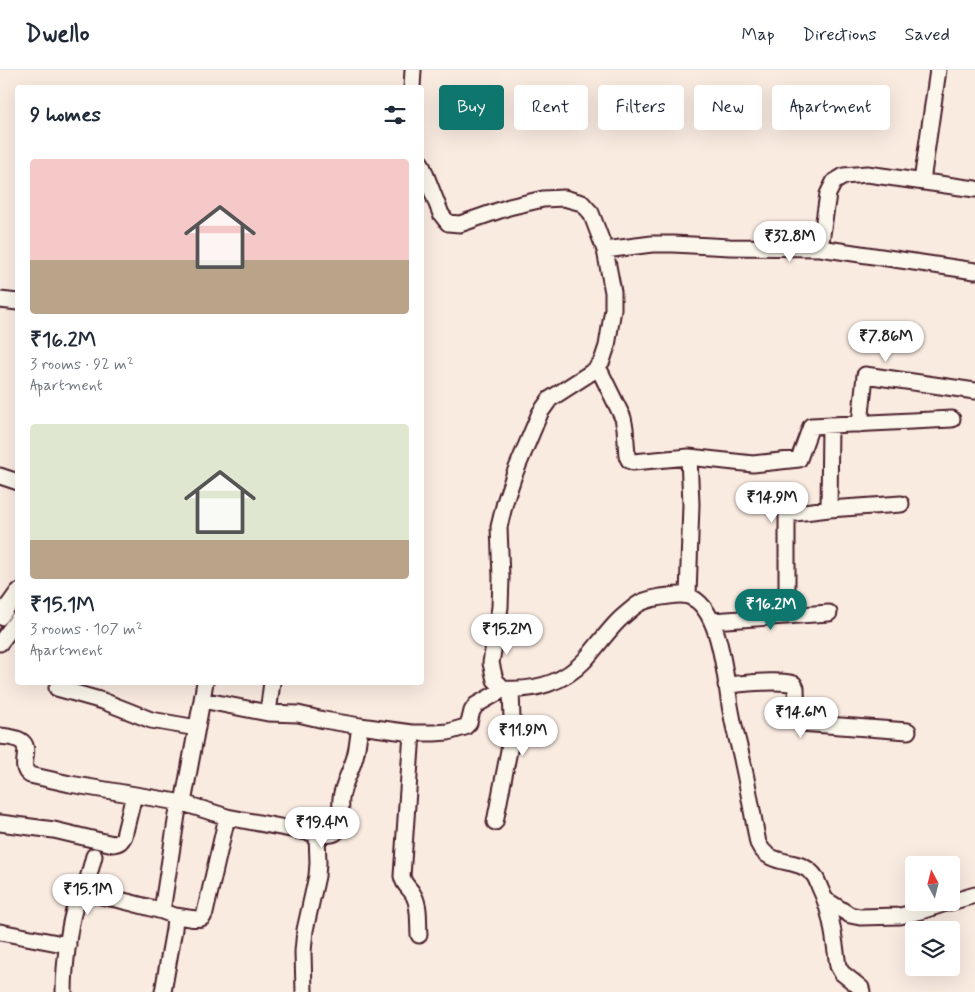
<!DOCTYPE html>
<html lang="en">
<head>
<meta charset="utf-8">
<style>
	body { margin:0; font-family:Mynerve,sans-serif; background:#f2f2f3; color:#1f2937; height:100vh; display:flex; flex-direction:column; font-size:19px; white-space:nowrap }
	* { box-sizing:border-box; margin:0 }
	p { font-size:16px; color:#747a83 }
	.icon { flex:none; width:28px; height:28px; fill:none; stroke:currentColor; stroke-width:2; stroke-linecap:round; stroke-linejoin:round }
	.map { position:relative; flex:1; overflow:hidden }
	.sheet { position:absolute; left:15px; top:15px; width:409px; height:600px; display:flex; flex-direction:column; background:#fff; border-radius:5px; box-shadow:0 5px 20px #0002 }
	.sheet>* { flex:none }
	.hud { position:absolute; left:439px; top:15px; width:461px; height:45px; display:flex; gap:10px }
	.needle { width:32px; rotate:353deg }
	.buttons { position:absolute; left:905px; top:786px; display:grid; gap:10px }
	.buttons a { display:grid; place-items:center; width:55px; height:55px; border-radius:5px; background:#fff; box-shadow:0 5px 20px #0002; font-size:25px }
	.price { position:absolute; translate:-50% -42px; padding:0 11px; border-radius:18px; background:#fff; color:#222; font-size:16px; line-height:32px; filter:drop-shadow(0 1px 2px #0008) }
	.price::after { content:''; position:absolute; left:50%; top:30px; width:15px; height:11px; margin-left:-8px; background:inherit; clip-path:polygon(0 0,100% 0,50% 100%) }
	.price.current { background:#0f766e; color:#fff }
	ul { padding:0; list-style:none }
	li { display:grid; align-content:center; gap:10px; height:265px; padding:0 15px }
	li span { display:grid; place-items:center; height:155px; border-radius:5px; color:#555 }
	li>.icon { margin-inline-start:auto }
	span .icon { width:90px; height:90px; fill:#fffc; stroke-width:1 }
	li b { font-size:21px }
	h2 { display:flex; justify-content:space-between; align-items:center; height:60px; padding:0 15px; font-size:21px }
	.chip { padding:0 18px; border-radius:5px; background:#fff; box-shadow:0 5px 20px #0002; font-size:18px; line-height:45px }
	.chip.current { background:#0f766e; color:#fff }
	header { display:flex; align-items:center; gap:30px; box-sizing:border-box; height:70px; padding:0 25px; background:#fff; border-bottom:1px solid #e0e1e3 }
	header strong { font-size:24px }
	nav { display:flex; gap:28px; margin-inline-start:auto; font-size:18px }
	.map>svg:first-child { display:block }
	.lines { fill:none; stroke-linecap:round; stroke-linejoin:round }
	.minor-casing { stroke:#4a1f2b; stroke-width:19 }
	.minor { stroke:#fbf7ec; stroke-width:15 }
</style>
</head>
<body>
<header>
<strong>Dwello</strong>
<nav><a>Map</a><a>Directions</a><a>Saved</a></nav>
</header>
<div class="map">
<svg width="975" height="922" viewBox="0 0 975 922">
	<rect width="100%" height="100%" fill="#faebe1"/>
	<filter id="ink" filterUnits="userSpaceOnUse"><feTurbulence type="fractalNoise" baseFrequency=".02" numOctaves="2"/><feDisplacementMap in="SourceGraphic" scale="10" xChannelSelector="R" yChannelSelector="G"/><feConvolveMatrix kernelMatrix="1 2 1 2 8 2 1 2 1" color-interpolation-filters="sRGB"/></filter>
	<g filter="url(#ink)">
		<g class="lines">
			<defs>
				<path id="minor" d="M412 18 413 0
					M421 93 441 144 448 153 460 154 509 137 543 129 564 128 582 133 591 143 605 180 613 222V239L607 276 602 291 595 300 550 329 540 343 514 405 505 432 499 457 501 508 500 537 491 593 495 610 504 619C534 621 563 613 584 591 596 578 606 563 619 550 625 545 633 537 640 533 648 529 660 527 669 526 675 525 682 524 688 526 723 537 725 616 732 646 735 663 740 678 743 694 749 721 753 747 758 773 770 799 797 786 813 804 816 807 818 813 820 818 832 843 834 869 838 896L842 903 861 918 862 922
					M922 111 938 0
					M820 178 828 124 834 112 844 106 867 104 975 119
					M605 180 652 174H673L730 177 820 178 975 201
					M0 230 18 232
					M598 297 623 348 625 358 627 386 629 390 633 392 689 387 753 394 799 389 811 356 952 349
					M860 354 865 305 975 321
					M830 355 829 439 901 434
					M0 406 18 412
					M688 526 691 434 689 387
					M787 528V444L829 439
					M0 547 18 522
					M712 551 829 543
					M0 573 18 549
					M726 615C744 614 778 609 794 614L796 618 797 649 800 653 908 661
					M57 618 103 631 151 650 197 658
					M202 630 205 612
					M268 643 272 612
					M412 663 402 806C404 817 411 818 414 826 420 837 418 853 419 865
					M0 666C7 667 15 667 21 671 33 678 17 697 30 705L70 714 183 733 202 630 268 643 298 644 324 650 360 656 412 663H434L448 662 465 657 469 653 472 641 476 635 504 619
					M183 733 227 747 317 764C323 764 332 766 336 762 343 757 340 736 341 728 343 714 350 703 354 690 358 679 358 667 360 656
					M495 752 512 665V649L511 620
					M0 753 54 760 113 774C119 773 121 772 124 766L134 725
					M84 824 94 786
					M826 830 850 845 860 847 900 846 921 841 949 832
					M951 832 975 825
					M175 846C181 846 198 851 203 847 204 846 204 844 205 843L227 747
					M0 862 68 875
					M64 922C64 907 69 830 83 824 90 821 151 838 162 841
					M163 922 174 859 175 846 162 841 179 732
					M304 922 303 882 305 860 317 806 318 793 317 764"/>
			</defs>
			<!-- minor casing -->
			<use href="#minor" class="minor-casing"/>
			<!-- minor -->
			<use href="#minor" class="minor"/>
		</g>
	</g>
</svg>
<div class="buttons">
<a><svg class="needle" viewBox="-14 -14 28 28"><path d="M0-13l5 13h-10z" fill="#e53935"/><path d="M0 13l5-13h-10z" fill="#747a83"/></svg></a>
<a><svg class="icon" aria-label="layers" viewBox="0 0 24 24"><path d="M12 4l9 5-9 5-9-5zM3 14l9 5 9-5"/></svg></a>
</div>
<b class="price" style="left:790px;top:193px">₹32.8M</b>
<b class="price" style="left:886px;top:293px">₹7.86M</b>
<b class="price" style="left:772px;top:454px">₹14.9M</b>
<b class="price current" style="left:771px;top:561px">₹16.2M</b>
<b class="price" style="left:507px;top:586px">₹15.2M</b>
<b class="price" style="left:801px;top:669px">₹14.6M</b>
<b class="price" style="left:523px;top:687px">₹11.9M</b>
<b class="price" style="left:322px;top:779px">₹19.4M</b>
<b class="price" style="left:88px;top:846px">₹15.1M</b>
<div class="hud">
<a class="chip current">Buy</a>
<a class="chip">Rent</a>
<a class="chip">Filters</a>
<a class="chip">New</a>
<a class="chip">Apartment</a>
</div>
<section class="sheet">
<h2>9 homes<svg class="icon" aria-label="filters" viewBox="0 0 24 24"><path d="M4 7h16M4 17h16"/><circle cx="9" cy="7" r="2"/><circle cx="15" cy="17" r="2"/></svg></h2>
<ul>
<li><span style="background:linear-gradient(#f6c9c9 65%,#b9a48a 0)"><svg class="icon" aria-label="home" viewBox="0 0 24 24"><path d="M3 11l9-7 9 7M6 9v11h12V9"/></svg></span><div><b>₹16.2M</b><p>3 rooms · 92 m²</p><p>Apartment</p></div></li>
<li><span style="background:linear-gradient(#dfe7d0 75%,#b9a48a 0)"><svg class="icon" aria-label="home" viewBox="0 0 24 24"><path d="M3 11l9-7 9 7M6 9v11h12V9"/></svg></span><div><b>₹15.1M</b><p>3 rooms · 107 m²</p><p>Apartment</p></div></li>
</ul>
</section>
</div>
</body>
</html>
